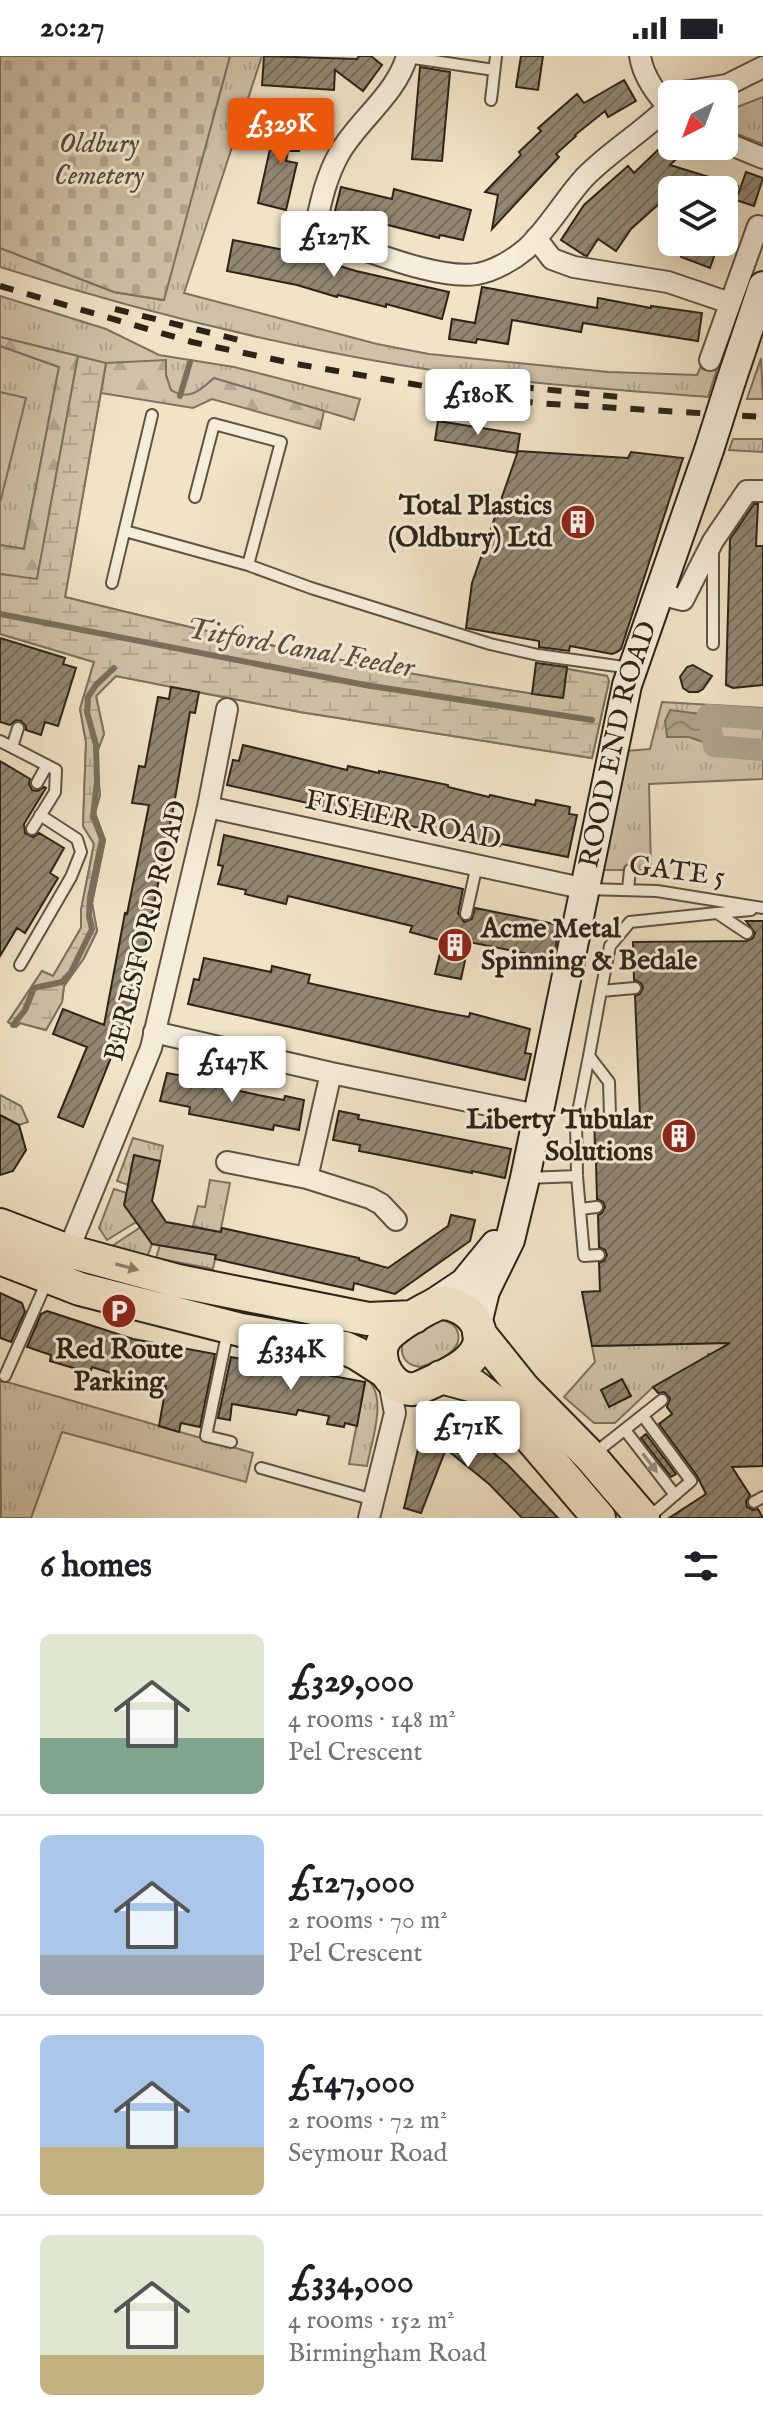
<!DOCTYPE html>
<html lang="en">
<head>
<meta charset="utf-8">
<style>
	body { margin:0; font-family:"IM FELL English",serif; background:#f6f6f6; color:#202124; height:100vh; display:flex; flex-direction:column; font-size:30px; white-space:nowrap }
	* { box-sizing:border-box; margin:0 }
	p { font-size:26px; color:#757577 }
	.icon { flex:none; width:44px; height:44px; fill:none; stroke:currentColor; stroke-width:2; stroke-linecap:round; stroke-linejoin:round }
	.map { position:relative; height:1462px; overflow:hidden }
	.details { display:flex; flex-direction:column; background:#fff; flex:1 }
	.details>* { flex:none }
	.needle { width:52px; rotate:222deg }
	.buttons { position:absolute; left:658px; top:24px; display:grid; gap:16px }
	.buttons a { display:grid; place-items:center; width:80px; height:80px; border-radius:12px; background:#fff; box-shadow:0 8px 32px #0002; font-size:40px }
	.price { position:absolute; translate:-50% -68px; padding:0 18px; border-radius:8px; background:#fff; color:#222; font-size:26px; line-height:52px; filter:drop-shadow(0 2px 4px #0008) }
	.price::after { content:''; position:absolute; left:50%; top:48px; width:24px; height:18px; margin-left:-12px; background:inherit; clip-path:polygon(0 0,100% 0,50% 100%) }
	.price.active { background:#ea580c; color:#fff }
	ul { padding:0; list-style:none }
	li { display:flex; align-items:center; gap:24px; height:200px; padding:0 40px }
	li+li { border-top:2px solid #e0e0e0 }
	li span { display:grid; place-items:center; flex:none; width:224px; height:160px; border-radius:12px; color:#555 }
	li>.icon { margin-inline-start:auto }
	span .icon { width:96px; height:96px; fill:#fffc; stroke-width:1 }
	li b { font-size:34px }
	h2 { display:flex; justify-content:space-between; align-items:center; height:96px; padding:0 40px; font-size:34px }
	.status { display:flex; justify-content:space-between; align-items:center; height:56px; padding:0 40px; background:#fff; direction:ltr }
	.status svg { height:22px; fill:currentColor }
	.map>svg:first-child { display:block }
	.grass { fill:url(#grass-tufts); stroke:#7e7260; stroke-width:2 }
	.forest { fill:url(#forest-firs); stroke:#7e7260; stroke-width:2 }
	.wetland { fill:url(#wetland-marsh); stroke:#7e7260; stroke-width:2 }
	.cemetery { fill:url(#cemetery-stones); stroke:#7e7260; stroke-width:2 }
	.garden { fill:#d0c2a8; stroke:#7e7260; stroke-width:2 }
	.water { fill:url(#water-waves); stroke:#7a6f5c; stroke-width:2 }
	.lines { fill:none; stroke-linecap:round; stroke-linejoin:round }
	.stream { stroke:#7a6f5c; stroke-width:6 }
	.canal { stroke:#aea28a; stroke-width:22 }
	.building { fill:url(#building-hatch); stroke:#2c2317; stroke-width:2 }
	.lane-casing { stroke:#5d5343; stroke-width:14 }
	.street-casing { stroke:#5d5343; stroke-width:24 }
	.secondary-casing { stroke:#2c2317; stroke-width:32 }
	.primary-casing { stroke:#2c2317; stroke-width:36 }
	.lane { stroke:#f6edda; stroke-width:10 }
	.street { stroke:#f6edda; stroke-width:20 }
	.secondary { stroke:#f6edda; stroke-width:28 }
	.primary { stroke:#f1e3c6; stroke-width:32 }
	.rail { stroke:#2c2317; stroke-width:6; stroke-dasharray:14 14; stroke-linecap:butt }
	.secondary-bridge-casing { stroke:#2c2317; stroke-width:32; stroke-linecap:butt }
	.secondary-bridge { stroke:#f6edda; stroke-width:28 }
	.oneway { fill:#8e836e }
	.oneway2 { fill:#9b9282 }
	.labels { text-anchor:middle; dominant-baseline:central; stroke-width:6; stroke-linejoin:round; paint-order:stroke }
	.park-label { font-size:28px; font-style:italic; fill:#554b3b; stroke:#f6edda }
	.poi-label { font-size:28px; font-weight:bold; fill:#2c2317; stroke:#f6edda; text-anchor:end }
	.street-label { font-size:28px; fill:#2c2317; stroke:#f6edda }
	.water-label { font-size:30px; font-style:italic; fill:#5a4f3f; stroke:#f6edda }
</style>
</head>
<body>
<div class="status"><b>20:27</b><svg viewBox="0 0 49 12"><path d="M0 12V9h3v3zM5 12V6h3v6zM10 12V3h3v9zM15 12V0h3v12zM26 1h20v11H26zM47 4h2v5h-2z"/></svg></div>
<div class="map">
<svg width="763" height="1462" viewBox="0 0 763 1462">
	<defs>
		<pattern id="grass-tufts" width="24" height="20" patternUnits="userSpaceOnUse" patternTransform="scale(2)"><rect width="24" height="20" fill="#d0c2a8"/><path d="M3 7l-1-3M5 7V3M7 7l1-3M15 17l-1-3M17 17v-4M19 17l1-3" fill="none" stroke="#b3a690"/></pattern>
		<pattern id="forest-firs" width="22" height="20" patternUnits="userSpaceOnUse" patternTransform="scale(2)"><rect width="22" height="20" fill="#d0c2a8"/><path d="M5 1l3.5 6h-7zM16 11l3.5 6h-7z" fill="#b3a690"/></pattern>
		<pattern id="wetland-marsh" width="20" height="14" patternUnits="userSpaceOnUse" patternTransform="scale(2)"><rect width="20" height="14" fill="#d0c2a8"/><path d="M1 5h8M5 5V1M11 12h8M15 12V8" fill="none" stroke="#b3a690"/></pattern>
		<pattern id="cemetery-stones" width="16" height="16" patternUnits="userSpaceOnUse" patternTransform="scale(2)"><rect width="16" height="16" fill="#d0c2a8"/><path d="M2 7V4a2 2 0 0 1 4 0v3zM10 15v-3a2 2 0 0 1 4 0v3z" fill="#b3a690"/></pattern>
		<pattern id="water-waves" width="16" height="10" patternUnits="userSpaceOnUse" patternTransform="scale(2)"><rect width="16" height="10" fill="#aea28a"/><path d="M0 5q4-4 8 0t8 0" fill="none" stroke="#8e8470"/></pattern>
		<pattern id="building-hatch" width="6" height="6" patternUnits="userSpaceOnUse" patternTransform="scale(2)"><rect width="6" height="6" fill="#928772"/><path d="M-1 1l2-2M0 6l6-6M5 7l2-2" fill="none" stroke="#776e5d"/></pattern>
	</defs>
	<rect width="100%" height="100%" fill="#f1e3c6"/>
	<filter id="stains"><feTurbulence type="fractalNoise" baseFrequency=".0025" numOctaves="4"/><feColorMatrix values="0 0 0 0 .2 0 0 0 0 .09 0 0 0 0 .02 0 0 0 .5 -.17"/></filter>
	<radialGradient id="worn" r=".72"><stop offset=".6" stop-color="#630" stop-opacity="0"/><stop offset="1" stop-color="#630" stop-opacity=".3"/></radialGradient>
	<!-- grass -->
	<path class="grass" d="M230 0H262L184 237 377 288 429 298 608 316 697 319 702 308 717 313 708 341C605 333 502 326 400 309 265 286 131 253 0 211V192L114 236 163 244Z
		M763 41V88L724 73V56Z
		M0 240 106 273 159 299 234 311 360 343 354 364 214 322C199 335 190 346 171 335L166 319 106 307 65 541C230 582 395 619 563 642L567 613 607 620 609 625 592 702 300 656 116 620 96 640 104 678 96 699 100 739 95 757 105 784 92 847 97 875 84 902 64 930 62 946 46 974 20 967 16 971 8 966 42 915 53 920 81 872V854L94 788 83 770 86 686 80 653 94 606 0 578V518L37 523 78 300 0 281Z
		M0 290 59 311 24 493 0 489Z
		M761 302 763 343H747Z
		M733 383H763V396L729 394Z
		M662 646 763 652V723L649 728 651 814H603L626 695 650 693Z
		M0 1039 21 1050 28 1066 19 1069 0 1059Z
		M133 1082 163 1090 160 1105 134 1100 128 1129 117 1125Z
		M210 1124 230 1127 213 1213 156 1202 160 1189 201 1196 205 1173 193 1170 198 1150 205 1151Z
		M114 1133 127 1137 136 1166 107 1184 99 1172Z
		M141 1171 152 1188 147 1201 114 1194 112 1190Z
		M443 1264C450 1267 456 1269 458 1277 463 1296 434 1307 420 1311 404 1309 399 1298 403 1284L434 1266Z
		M763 1286V1296L708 1298 710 1342 720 1351 653 1331 615 1367H594L564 1341 595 1306 592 1290Z
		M366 1322C389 1340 371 1386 367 1410L349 1408Z
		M0 1324 253 1397 246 1426 62 1376 31 1462H1Z
		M480 1348 520 1389 514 1393 476 1363 474 1354Z"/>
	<!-- forest -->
	<path class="forest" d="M0 281 78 300 37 524 0 518V489L24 493 59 311 0 290Z
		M166 304V319L171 334C188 345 200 335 214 322L324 355 320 373 212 343 193 352 101 337 106 307Z"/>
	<!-- wetland -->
	<path class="wetland" d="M78 300 106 307 65 541C230 582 395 619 563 642L567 613 607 620 609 625 592 702 300 656 116 620 96 640 104 678 96 699 100 739 95 757 105 784 92 847 97 875 84 902 64 930 62 946 46 974 20 967 16 971 8 966 42 915 53 920 81 872V854L94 788 83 770 86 686 80 653 94 606 0 578V518L37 523Z"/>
	<!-- cemetery -->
	<path class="cemetery" d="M0 0H230L164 244 114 236 0 192Z"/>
	<!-- garden -->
	<path class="garden" d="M0 336 26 342 0 447Z"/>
	<!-- water -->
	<path class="water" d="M670 654 708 659 714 690 689 681H667L665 665Z"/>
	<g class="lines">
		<!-- stream -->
		<path class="stream" d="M180 340 190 306
			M0 558 365 629 592 664
			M13 969 25 954 34 932 62 926 71 916 92 873 89 860 90 841 102 783 93 760 97 725 96 689 87 656 88 641 96 629 114 612"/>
		<!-- canal -->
		<path class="canal" d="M763 663 708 659 714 690 763 694"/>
	</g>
	<!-- building -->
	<path class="building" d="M264 0 357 3 359 0H371L382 9 363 35 335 14 334 34 262 29Z
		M521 0H543L538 34 516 31Z
		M420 11 450 16 442 105 412 103Z
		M624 24 636 45 608 61 605 55 575 79 576 80 556 98 559 101 492 173 498 139 485 136 521 99 519 96 541 75 538 72 577 38 584 47Z
		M276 66 305 72 299 95H288L286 105 297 107 286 154 258 147Z
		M662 90H690L670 109 738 130 737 134H672V140L662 148 661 146 631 173 616 195 598 183 587 200 584 199 561 184 584 149 628 110 634 117Z
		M746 116 763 122 754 150 736 144Z
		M341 131 392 143 394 133 471 154 463 184 440 179 439 182 380 167 379 170 334 159Z
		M233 184 294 196 356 215 449 236 442 263 386 248V251L338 239 337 241 297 229 227 215Z
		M686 186H719L710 212 681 201Z
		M482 231 597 252 598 242 651 252V250L702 257 698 285 583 267 581 276 512 264 508 288 477 283 476 287 449 283 452 263 475 267Z
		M438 365 520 378 517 397 435 384Z
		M518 395 628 402 631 396 683 402 621 593 617 596 612 598 570 590 569 595 539 591V585L466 572 472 527Z
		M754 448H758L756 490H763V629L733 632 726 629 730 483Z
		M0 582 65 602 63 608 76 612 58 670 45 666 41 679 26 674V670L21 665 16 664 10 669 0 666Z
		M536 607 567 611 563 642 532 638Z
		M693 609 712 620 703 633 698 636H689L683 632 680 621 687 611Z
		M171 631 199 636 195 657 190 656 173 754 131 962H127L83 1071 58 1061 87 991 53 978 63 953 104 969 125 857 127 858 149 749 132 747 139 710 145 711 158 641 169 643Z
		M243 689 347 714 348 710 379 717V715L448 729V731L489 741 490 739 535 749 536 744 570 751 569 758 577 759 568 801 501 788 500 790 227 729 233 704 239 705Z
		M0 705 30 723 29 728 32 734 38 735 44 731 46 732 24 768 25 777 33 781 39 777 64 792 50 817 58 822 25 877 17 872 0 900Z
		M224 779 463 833 458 857 464 866 472 863 475 852 560 869 553 903 469 886 461 923 435 918 443 885 410 876 412 870 288 840 286 848 245 838 246 834 218 828 223 810 218 809Z
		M746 865H763V1410L732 1411 750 1439 746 1445 747 1451 753 1454 758 1453 763 1462H669L706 1438 697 1420 659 1368 672 1358 667 1351 670 1342 664 1336 658 1337 653 1331 730 1287 592 1290 582 1236 600 1235 599 1207 604 1205 607 1199 605 1194 599 1191 598 1159 602 1157 605 1151 603 1146 597 1143 596 1107 600 1105 603 1099 601 1094 595 1091 594 1061 602 1060 606 1067 611 1068 617 1064 618 1060 640 1059 635 940 640 938 643 932 641 927 634 924 633 886 747 885 753 882 755 877Z
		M204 902 271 916 272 910 310 919 308 927 436 955 469 961 470 957 530 973 525 997 531 998 525 1024 188 948 194 923 199 924Z
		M167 1017 189 1021V1024L258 1039 284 1044 285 1040 304 1044 299 1074 274 1069 273 1074 189 1058 190 1051 160 1045Z
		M339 1055 359 1059 358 1063 511 1093 505 1122 472 1115V1117L359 1095 360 1089 333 1084Z
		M0 1059 19 1069 26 1094 13 1115 0 1119Z
		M134 1099 160 1105 152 1145 166 1166 221 1176 222 1172 359 1202V1204L388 1212 448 1170 451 1159 475 1164 470 1185 395 1238 354 1227 353 1234 215 1203 216 1199 152 1188 124 1149Z
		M0 1237 22 1247 25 1256 11 1286 0 1282Z
		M47 1255 133 1283 215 1298 200 1371 181 1367 179 1376 159 1370 166 1330 130 1323 92 1311 90 1317 50 1305 51 1299 27 1291 41 1258Z
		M231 1301 365 1326 357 1370 345 1367 344 1371 327 1368 329 1360 298 1354 296 1359 232 1348 230 1364 218 1362Z
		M622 1323 631 1340 609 1351 601 1334Z
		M426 1360 450 1362 507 1408 558 1462H522L489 1428 446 1393 421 1457 404 1452Z
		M646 1378 676 1418 671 1421 641 1382Z"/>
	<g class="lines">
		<defs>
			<path id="lane" d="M407 1 494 14
				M491 44 496 0
				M125 475 248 509 281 386 214 368 195 441
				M248 509 311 532 490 588 538 599 631 612
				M112 527 152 359
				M713 588V494
				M0 685 56 714 55 736 32 773
				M12 691 18 672
				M37 727 47 709
				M586 833 657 835 763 852
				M628 833 630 814
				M717 857 751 854
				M466 858 477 809
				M20 909 71 821 81 796 77 783 40 759
				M601 935 610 890 630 866 717 857 747 877
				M589 1000 601 935 635 932
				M577 1100 595 1099
				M527 1122 577 1120
				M580 1153 597 1151
				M599 1199 584 1200 577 1120 576 1066 589 1000 609 1026 610 1060
				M228 1274 206 1380 231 1386
				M5 1320 48 1223
				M643 1360 691 1425 648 1462
				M625 1374 675 1439
				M595 1397 662 1344
				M261 1412 374 1444
				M754 1446 763 1441"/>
			<path id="street" d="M640 0C643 20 657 40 672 54
				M680 38 682 36 727 29 763 11
				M724 86 763 102
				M300 173C348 185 431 225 477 218 494 215 513 204 526 193 548 173 564 144 584 122 611 94 645 75 672 47
				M314 177C320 150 325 123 339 98 358 64 396 39 407 0
				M536 182 552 203 574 211 668 226 730 247
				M710 304 758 170
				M659 538 683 544 713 485 747 435H763
				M208 751 586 833
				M154 976 331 1017 537 1059
				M227 1106 307 1122 370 1142 381 1148 396 1164
				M307 1122 331 1017
				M68 1195 151 992 208 751 227 653
				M369 1462 395 1357 388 1321"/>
			<g id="secondary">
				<path d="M731 325 763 230"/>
				<path d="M425 1253 464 1227 495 1189"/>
				<path id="s1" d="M477 1268 485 1235 510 1184 525 1122 627 629 709 394"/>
			</g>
			<path id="primary" d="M0 1169 68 1195 178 1225 368 1263 414 1261
				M0 1202 80 1233 241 1274 345 1292 358 1298 386 1316
				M439 1247C471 1246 495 1280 469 1304 457 1316 436 1324 421 1331 394 1343 369 1301 387 1280 399 1268 423 1254 439 1247Z
				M479 1277 524 1333 590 1400 643 1462
				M441 1321 474 1330 491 1343 529 1380 599 1462"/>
		</defs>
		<!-- lane casing -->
		<use href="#lane" class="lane-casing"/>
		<!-- street casing -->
		<use href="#street" class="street-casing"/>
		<!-- secondary casing -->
		<use href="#secondary" class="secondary-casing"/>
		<!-- primary casing -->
		<use href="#primary" class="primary-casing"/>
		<!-- lane -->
		<use href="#lane" class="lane"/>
		<!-- street -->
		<use href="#street" class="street"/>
		<!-- secondary -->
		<use href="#secondary" class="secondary"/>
		<!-- primary -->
		<use href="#primary" class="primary"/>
		<!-- rail -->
		<path class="rail" d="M0 230 192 286 296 308 453 335 536 347 763 361
			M115 253 239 284
			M464 325 619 341"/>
		<defs>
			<path id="secondary-bridge" d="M709 394 731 325"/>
		</defs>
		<!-- secondary-bridge casing -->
		<use href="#secondary-bridge" class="secondary-bridge-casing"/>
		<!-- secondary-bridge -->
		<use href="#secondary-bridge" class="secondary-bridge"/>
	</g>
	<!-- one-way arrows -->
	<defs><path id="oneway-solid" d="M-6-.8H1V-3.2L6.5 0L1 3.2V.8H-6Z" transform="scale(2)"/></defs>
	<use class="oneway" href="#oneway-solid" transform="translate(127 1211) rotate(15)"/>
	<use class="oneway2" href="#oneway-solid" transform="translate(650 1407) rotate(53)"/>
	<!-- icons -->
	<defs>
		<symbol id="building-disc" viewBox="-11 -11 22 22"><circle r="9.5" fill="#8f2418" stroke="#f6edda"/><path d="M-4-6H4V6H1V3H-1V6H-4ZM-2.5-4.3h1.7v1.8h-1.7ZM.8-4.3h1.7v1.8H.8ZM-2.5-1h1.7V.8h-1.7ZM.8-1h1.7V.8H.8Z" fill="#fff"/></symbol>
		<symbol id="parking-disc" viewBox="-11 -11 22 22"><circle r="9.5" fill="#8f2418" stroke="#f6edda"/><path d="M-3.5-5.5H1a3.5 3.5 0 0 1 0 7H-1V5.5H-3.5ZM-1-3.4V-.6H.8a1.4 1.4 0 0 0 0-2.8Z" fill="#fff"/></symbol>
	</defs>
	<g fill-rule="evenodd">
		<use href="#building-disc" x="558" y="446" width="40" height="40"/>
		<use href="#building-disc" x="435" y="869" width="40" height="40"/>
		<use href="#building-disc" x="659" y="1060" width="40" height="40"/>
		<use href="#parking-disc" x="99" y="1235" width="40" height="40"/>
	</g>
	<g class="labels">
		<!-- park labels -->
		<g class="park-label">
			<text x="99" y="88">Oldbury<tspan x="99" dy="32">Cemetery</tspan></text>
		</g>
		<!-- poi labels -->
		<g class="poi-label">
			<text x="552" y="450">Total Plastics<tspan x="552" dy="32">(Oldbury) Ltd</tspan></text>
			<text x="481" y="873" text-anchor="start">Acme Metal<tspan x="481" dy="32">Spinning &amp; Bedale</tspan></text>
			<text x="653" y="1064">Liberty Tubular<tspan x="653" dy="32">Solutions</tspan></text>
			<text x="119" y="1294" text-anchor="middle">Red Route<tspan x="119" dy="32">Parking</tspan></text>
		</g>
		<!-- street labels -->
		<g class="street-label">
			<text stroke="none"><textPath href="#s1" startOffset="598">ROOD END ROAD</textPath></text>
			<text transform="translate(403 765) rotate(12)">FISHER ROAD</text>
			<text transform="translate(677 816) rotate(7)">GATE 5</text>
			<text transform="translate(147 875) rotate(-76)">BERESFORD ROAD</text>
		</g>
		<!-- water labels -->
		<g class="water-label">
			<text transform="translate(300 593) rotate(10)">Titford Canal Feeder</text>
		</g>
	</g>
	<rect width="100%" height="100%" filter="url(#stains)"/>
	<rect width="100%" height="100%" fill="url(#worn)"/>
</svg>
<div class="buttons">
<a><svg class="needle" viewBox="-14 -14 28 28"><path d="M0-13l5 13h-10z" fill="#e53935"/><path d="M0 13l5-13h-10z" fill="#757577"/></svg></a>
<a><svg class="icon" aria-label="layers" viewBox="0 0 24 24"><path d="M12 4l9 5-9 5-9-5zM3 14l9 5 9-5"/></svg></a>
</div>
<b class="price active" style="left:281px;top:110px">£329K</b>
<b class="price" style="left:334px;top:223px">£127K</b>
<b class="price" style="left:478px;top:381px">£180K</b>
<b class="price" style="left:232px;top:1048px">£147K</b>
<b class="price" style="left:291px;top:1336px">£334K</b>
<b class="price" style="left:468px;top:1413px">£171K</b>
</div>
<section class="details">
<h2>6 homes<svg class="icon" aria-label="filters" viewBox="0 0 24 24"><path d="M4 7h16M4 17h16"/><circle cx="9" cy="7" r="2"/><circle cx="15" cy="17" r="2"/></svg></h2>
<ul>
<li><span style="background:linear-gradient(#dfe7d0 65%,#7fa58c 0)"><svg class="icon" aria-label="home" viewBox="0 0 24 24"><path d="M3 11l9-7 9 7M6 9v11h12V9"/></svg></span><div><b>£329,000</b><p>4 rooms · 148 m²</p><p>Pel Crescent</p></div></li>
<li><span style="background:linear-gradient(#a9c7e8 75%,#9aa5b1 0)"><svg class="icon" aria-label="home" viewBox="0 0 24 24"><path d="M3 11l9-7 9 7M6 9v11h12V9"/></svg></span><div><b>£127,000</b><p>2 rooms · 70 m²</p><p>Pel Crescent</p></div></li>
<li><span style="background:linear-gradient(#a9c7e8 70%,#c2b280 0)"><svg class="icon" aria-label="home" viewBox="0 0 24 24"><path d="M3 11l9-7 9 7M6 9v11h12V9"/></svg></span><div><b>£147,000</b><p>2 rooms · 72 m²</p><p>Seymour Road</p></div></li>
<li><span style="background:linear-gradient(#dfe7d0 75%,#c2b280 0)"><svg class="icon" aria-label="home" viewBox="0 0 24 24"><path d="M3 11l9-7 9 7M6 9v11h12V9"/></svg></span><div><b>£334,000</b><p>4 rooms · 152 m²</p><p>Birmingham Road</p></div></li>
</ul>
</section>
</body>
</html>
